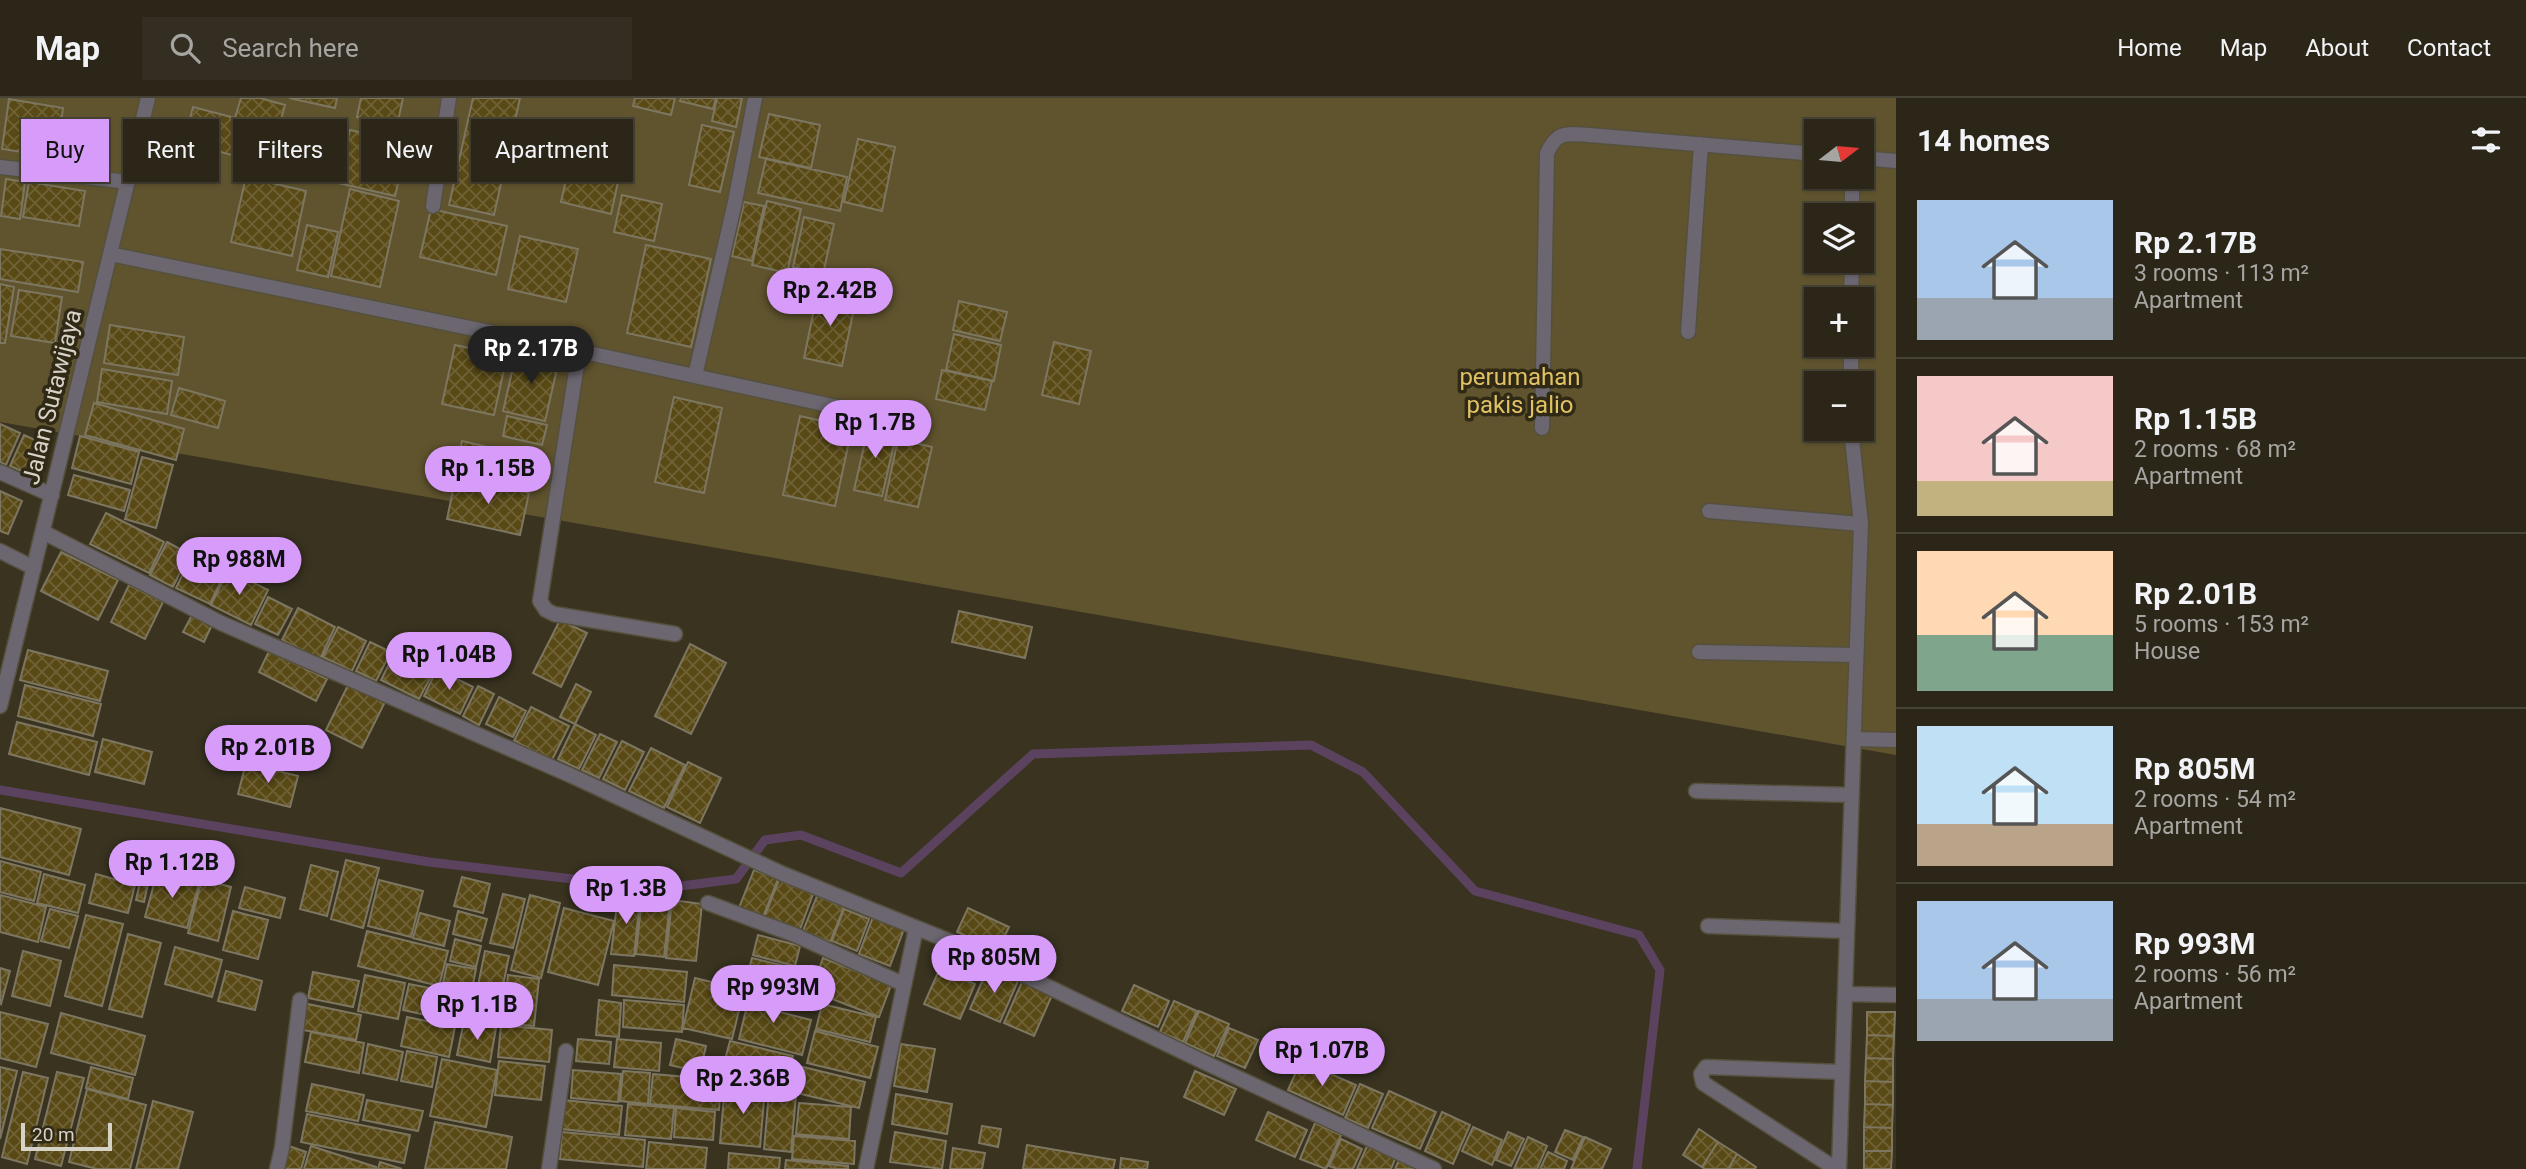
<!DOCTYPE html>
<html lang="en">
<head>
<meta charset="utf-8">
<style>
	body { margin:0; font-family:Roboto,sans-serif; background:#332e21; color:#f1f3f6; height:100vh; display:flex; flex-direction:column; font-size:26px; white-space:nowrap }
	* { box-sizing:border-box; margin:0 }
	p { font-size:23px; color:#a6a5a2 }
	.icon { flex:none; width:38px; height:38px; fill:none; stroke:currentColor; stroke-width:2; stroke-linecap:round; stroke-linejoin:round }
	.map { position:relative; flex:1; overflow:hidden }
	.sheet { display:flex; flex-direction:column; background:#2b2618; width:630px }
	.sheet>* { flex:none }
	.hud { position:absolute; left:21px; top:21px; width:665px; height:63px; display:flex; gap:14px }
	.needle { width:46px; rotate:74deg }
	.tools { position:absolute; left:1804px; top:21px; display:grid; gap:14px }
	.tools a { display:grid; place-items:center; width:70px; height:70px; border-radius:0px; background:#2b2618; box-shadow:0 2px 5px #0004,0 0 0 2px #474337; font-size:35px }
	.scale { position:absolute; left:21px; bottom:18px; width:91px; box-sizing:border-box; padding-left:7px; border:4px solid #d6d2c6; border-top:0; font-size:19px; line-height:24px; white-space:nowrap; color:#d6d2c6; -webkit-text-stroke:5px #2f2916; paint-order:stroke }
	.price { position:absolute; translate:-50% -60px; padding:0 16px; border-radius:24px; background:#d79bf9; color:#111; font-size:23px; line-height:46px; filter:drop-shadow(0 2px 4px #0008) }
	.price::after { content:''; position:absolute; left:50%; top:42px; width:21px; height:16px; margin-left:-10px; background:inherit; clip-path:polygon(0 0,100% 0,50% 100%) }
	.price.on { background:#222; color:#fff }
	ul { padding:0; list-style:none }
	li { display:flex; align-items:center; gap:21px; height:175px; padding:0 21px }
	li+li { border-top:2px solid #474337 }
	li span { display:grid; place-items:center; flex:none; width:196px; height:140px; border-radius:0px; color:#555 }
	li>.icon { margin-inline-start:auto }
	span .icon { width:84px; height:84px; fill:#fffc; stroke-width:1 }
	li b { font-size:30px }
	h2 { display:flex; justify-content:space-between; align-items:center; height:84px; padding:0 21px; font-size:30px }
	.chip { padding:0 24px; border-radius:0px; background:#2b2618; box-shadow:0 2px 5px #0004,0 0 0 2px #474337; font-size:24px; line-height:63px }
	.chip.on { background:#d79bf9; color:#111 }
	header { display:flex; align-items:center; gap:42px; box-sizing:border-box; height:98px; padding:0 35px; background:#2b2618; border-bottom:2px solid #474337 }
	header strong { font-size:33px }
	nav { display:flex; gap:38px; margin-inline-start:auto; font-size:24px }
	.search { width:490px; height:63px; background:#332e21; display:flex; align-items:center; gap:18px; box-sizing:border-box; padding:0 24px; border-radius:0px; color:#a6a5a2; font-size:26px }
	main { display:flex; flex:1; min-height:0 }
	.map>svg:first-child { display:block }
	.park { fill:#60542e; fill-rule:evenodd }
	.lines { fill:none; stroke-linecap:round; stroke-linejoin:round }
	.stream { stroke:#5b4360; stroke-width:9 }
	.building { fill:url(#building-cross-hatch); stroke:#7d7661; stroke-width:2 }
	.street-casing { stroke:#55503e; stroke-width:17 }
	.street { stroke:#6b666f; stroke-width:14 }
	.labels { text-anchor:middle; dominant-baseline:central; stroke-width:7; stroke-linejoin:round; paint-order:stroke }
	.park-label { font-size:24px; fill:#e0c264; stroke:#2f2916 }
	.street-label { font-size:24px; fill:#d6d2c6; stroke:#2f2916 }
</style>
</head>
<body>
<header>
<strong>Map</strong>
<div class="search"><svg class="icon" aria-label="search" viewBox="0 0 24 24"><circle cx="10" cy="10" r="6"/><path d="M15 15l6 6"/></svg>Search here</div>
<nav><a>Home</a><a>Map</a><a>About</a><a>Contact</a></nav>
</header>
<main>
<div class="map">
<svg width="1896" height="1071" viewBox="0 0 1896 1071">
	<defs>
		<pattern id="building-cross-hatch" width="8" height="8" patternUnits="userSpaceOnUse" patternTransform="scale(1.75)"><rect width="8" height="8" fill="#584915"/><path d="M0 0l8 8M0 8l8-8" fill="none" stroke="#6f6236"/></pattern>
	</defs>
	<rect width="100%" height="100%" fill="#393320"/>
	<!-- park -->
	<path class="park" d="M0 0H1896V657L0 324ZM1816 33H1862V79H1816ZM1816 117H1862V163H1816ZM1816 201H1862V247H1816ZM1816 285H1862V331H1816Z"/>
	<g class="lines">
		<!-- stream -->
		<path class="stream" d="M0 692 429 764 657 791 736 781 765 742 801 737 901 775 1033 656 1311 647 1363 674 1475 793 1639 837 1660 872 1637 1071"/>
	</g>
	<!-- building -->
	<path class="building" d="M241 0H260L285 7 269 67 184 44 193 9 235 20Z
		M289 0H337L335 10Z
		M361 0H403L397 28 357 19Z
		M473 0H520L494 117 449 107Z
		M635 0H675L671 17 633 8Z
		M681 0H716L713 11 680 3Z
		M717 0H742L736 29 712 23Z
		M9 1 63 10 56 59 2 51Z
		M769 16 820 27 811 70 759 59Z
		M702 27 734 34 720 94 689 87Z
		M350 32 408 45 395 98 338 85Z
		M858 41 895 49 882 113 844 104Z
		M766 61 847 79 840 113 758 95Z
		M568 73 618 84 611 116 561 104Z
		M246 79 306 93 292 158 231 144Z
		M6 81 25 84 20 121 1 118Z
		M29 84 85 93 79 128 23 119Z
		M350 91 399 103 380 189 331 178Z
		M622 97 662 106 654 143 614 134Z
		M767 103 801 111 787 175 752 167Z
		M744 104 764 108 752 163 732 158Z
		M431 111 507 128 496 177 420 159Z
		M804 119 834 126 823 176 793 169Z
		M307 127 338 134 328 179 297 172Z
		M520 138 578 151 566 204 508 191Z
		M646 147 711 161 691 249 627 235Z
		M0 151 83 164 78 194 0 181Z
		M0 186 14 189 5 245H0Z
		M19 192 62 199 55 245 11 238Z
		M818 192 856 201 842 268 804 260Z
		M959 203 1007 214 1000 243 953 232Z
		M110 227 184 239 178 277 104 265Z
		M954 236 1001 247 994 283 946 272Z
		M1054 244 1091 253 1079 306 1042 297Z
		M455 247 507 258 494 317 442 306Z
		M517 252 559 262 545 323 503 313Z
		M102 271 172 283 167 316 97 304Z
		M942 272 992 283 985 312 936 301Z
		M179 290 225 303 218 330 171 317Z
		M674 299 722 310 704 395 655 384Z
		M94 305 184 331 176 362 85 337Z
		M507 318 547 327 542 347 503 338Z
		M800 318 852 330 835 408 783 397Z
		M0 326 20 335 6 367 0 364Z
		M869 327 897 333 882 398 854 392Z
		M24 337 46 347 33 378 10 368Z
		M80 338 139 354 131 386 72 370Z
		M898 341 932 349 918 409 885 402Z
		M462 343 534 360 528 387 456 371Z
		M142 359 173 367 156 430 125 421Z
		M74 377 130 392 124 413 68 397Z
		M456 378 529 395 520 437 447 421Z
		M0 393 22 403 8 436 0 433Z
		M106 415 164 444 149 475 90 446Z
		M167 444 189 456 173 489 150 477Z
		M61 454 118 482 98 522 41 493Z
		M192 457 225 474 210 506 176 490Z
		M228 472 268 492 251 527 211 507Z
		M129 487 163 504 145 541 111 524Z
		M268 499 292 511 278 537 255 526Z
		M298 510 335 529 320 561 282 542Z
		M959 513 1032 529 1025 560 952 544Z
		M192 517 212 527 204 544 183 534Z
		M560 522 587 535 561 589 533 575Z
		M338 529 366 543 352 573 323 559Z
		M370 544 391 554 376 583 356 573Z
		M690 546 726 565 691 636 655 618Z
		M397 550 436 569 419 601 381 582Z
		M28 552 108 573 100 603 20 582Z
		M269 553 327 581 316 603 259 574Z
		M437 571 473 589 460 616 424 598Z
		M349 585 385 604 362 650 326 632Z
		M576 586 591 594 575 626 560 619Z
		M25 587 101 606 93 638 18 618Z
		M478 588 494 596 479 627 463 618Z
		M499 599 526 613 513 639 486 626Z
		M531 609 569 628 552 662 514 643Z
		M17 624 97 644 89 677 9 656Z
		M575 626 596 637 579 671 558 661Z
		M600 636 617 644 599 680 582 672Z
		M103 641 152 654 144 686 95 674Z
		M622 643 644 654 625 692 603 681Z
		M651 650 685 667 664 710 629 693Z
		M688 664 721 680 700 725 667 709Z
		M246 665 298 678 290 709 238 696Z
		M0 710 81 731 69 777 0 759Z
		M346 762 379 770 363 830 331 821Z
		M0 763 41 774 34 803 0 794Z
		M311 767 338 774 327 818 300 811Z
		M754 772 778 781 761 824 737 815Z
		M142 775 150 777 144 804 136 802Z
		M157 775 199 786 187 830 145 819Z
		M44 776 85 787 78 815 37 805Z
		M96 776 135 787 128 815 89 805Z
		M462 779 490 786 483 815 454 808Z
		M202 781 231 789 218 843 188 835Z
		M379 782 423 793 411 839 368 828Z
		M779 782 813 796 799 834 764 820Z
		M245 789 285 800 280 820 239 810Z
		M503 796 525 801 513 850 490 845Z
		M0 797 46 809 38 844 0 834Z
		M530 797 560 805 541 880 511 872Z
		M618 798 640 800 634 858 611 856Z
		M817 798 844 809 830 844 803 833Z
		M642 800 670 803 664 859 636 856Z
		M672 802 702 806 696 863 666 860Z
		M564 810 614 823 598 887 548 874Z
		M968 810 1009 829 998 852 957 834Z
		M50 811 78 818 69 850 41 843Z
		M844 811 869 821 857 853 832 843Z
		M233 813 268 822 258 861 223 852Z
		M458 813 487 821 481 843 453 836Z
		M420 815 450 823 444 848 413 840Z
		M86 817 123 826 102 908 65 898Z
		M873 819 904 831 890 868 859 856Z
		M367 833 448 853 439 888 358 868Z
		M128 836 161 845 142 919 109 911Z
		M758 837 800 848 795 868 753 857Z
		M455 841 481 848 476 869 450 863Z
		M175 849 222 862 212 899 165 886Z
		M23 853 61 863 50 908 12 898Z
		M485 853 509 858 496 922 472 917Z
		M752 860 793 870 788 893 746 883Z
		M823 860 891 887 879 919 811 893Z
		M447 866 476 871 467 916 438 910Z
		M614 867 687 874 684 904 612 897Z
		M0 870 10 873 1 906 0 905Z
		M940 870 975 886 960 921 924 906Z
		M988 870 1018 883 1000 924 970 911Z
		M226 873 262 883 255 912 218 903Z
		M313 874 359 883 353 909 308 900Z
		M365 877 405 885 398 921 358 913Z
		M508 877 539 881 534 928 503 925Z
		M695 880 744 892 732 941 683 930Z
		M1022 884 1052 897 1034 938 1004 925Z
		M409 886 435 891 430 918 403 912Z
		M1134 887 1169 903 1158 929 1122 913Z
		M751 891 775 897 772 912 811 922 802 957 739 941Z
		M599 902 621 905 619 939 596 937Z
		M624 902 684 907 682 934 623 929Z
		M1174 903 1197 913 1183 944 1160 934Z
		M303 905 361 917 356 942 298 931Z
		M822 906 876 919 870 944 816 931Z
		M1199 913 1229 926 1214 958 1185 945Z
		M0 914 48 926 36 969 0 960Z
		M1867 914H1895L1894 938 1867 937Z
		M61 915 145 938 135 977 51 955Z
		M407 919 455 929 449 959 401 948Z
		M464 923 496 930 490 964 457 957Z
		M501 927 552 932 549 964 498 959Z
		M1229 930 1258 942 1245 970 1217 958Z
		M815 933 878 949 870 980 807 965Z
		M311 934 364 945 359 975 305 964Z
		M1867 937 1894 938 1893 961 1866 960Z
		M578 941 611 944 609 966 576 963Z
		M617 941 661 945 659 973 614 969Z
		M676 941 706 948 700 974 670 967Z
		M730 943 793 958 786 989 722 973Z
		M368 946 403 954 397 982 363 975Z
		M901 946 935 951 927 994 894 988Z
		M407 953 437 959 432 989 401 983Z
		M1866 960 1893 961V984L1865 983Z
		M442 961 497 972 486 1029 430 1018Z
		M499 963 545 968 541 1002 495 997Z
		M1301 963 1356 987 1343 1017 1288 992Z
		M0 969 17 973 0 1041Z
		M91 969 133 980 128 1001 86 990Z
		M803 969 865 984 859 1010 797 995Z
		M573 972 621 976 618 1004 571 1000Z
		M623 973 650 975 648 1006 620 1003Z
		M1195 973 1236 991 1224 1017 1184 999Z
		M23 974 48 980 27 1066 2 1059Z
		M57 974 84 980 61 1068 35 1061Z
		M653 976 721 982 719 1012 650 1006Z
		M1865 983 1893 984V1007L1865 1006Z
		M312 986 364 997 358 1023 306 1013Z
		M1360 986 1383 996 1368 1030 1345 1020Z
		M725 987 765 990 760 1049 720 1045Z
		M87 991 146 1007 130 1071H97L69 1064Z
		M1389 993 1436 1014 1420 1051 1372 1030Z
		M769 994 796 997 791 1054 764 1051Z
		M896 996 952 1006 947 1036 892 1026Z
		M367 1002 423 1013 418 1033 363 1022Z
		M563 1002 622 1008 619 1037 561 1031Z
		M153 1003 193 1014 178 1071H136Z
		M799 1005 851 1009 849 1041 796 1036Z
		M628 1006 674 1010 671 1041 625 1037Z
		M1865 1006 1893 1007 1892 1030 1864 1029Z
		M676 1010 715 1014 713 1042 674 1039Z
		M1268 1014 1307 1032 1295 1059 1256 1042Z
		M1442 1014 1470 1027 1453 1066 1425 1053Z
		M307 1016 410 1037 404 1065 301 1044Z
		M435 1024 512 1039 506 1071H425Z
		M1315 1025 1341 1037 1326 1071 1300 1061Z
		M982 1028 1001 1031 998 1049 979 1045Z
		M1473 1029 1502 1042 1492 1067 1462 1053Z
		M1864 1029 1892 1030V1053H1864Z
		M1699 1031 1718 1044 1702 1069 1683 1057Z
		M1565 1032 1583 1039 1573 1062 1555 1054Z
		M562 1034 645 1042 643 1069 560 1061Z
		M895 1034 946 1043 942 1071 890 1064Z
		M1508 1034 1524 1041 1511 1068 1496 1062Z
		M794 1038 855 1043 854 1066 792 1061Z
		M1528 1039 1547 1048 1537 1071H1514Z
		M1585 1039 1611 1051 1602 1071H1571Z
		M1341 1041 1362 1051 1353 1071H1337L1329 1068Z
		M649 1044 707 1050 705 1071H646Z
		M1718 1044 1737 1056 1728 1071H1705L1702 1069Z
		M286 1047 306 1054 301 1071H279Z
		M1027 1047 1115 1062 1113 1071H1023Z
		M311 1048 376 1069V1071H304Z
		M1367 1048 1395 1061 1391 1071H1357Z
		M953 1050 985 1055 982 1071H950Z
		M1864 1053H1892L1891 1071H1864Z
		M1548 1054 1567 1063 1564 1071H1540Z
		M729 1055 780 1060 779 1071H728Z
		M1737 1056 1756 1069 1755 1071H1728Z
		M1121 1060 1148 1064 1147 1071H1120Z
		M786 1062 848 1068V1071H785Z
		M1399 1062 1419 1071H1395Z
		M380 1064 402 1071H378Z"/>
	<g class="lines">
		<defs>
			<path id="street" d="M1862 60 1896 63
				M0 69 128 84
				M433 108 449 0
				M1852 117V79
				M110 156 538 244 902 323
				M1851 201 1852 163
				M1688 234 1701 46
				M579 254 540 503 546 512 554 516 675 536
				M695 278 735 104 755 0
				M1851 285V247
				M1542 330 1547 55C1558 32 1566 36 1589 37L1816 56
				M0 374 52 397
				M1709 413 1861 426
				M43 434 221 525 570 677 783 776 974 853 1206 965 1434 1071
				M0 453 34 470
				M1699 554 1856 557
				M0 608 148 0
				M1854 641 1896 642
				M1696 693 1852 697
				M708 805 795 837 903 886
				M1708 828 1847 833
				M1845 896 1896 897
				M277 1071 282 1050 300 902
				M549 1071 566 953
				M866 1071 916 830
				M1836 1071 1703 985 1701 976 1706 969 1842 974
				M1839 1071 1861 426 1851 331"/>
		</defs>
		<!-- street casing -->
		<use href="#street" class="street-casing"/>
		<!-- street -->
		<use href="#street" class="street"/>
	</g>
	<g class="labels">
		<!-- park labels -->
		<g class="park-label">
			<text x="1520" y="279">perumahan<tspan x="1520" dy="28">pakis jalio</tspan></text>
		</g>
		<!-- street labels -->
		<g class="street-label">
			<text transform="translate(52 299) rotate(-76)">Jalan Sutawijaya</text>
		</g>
	</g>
</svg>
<div class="tools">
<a><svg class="needle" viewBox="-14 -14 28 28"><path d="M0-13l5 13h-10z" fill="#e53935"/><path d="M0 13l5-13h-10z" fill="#a6a5a2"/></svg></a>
<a><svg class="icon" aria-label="layers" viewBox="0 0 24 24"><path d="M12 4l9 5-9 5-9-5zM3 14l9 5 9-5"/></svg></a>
<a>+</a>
<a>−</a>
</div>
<div class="scale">20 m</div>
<b class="price" style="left:830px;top:230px">Rp 2.42B</b>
<b class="price on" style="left:531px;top:288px">Rp 2.17B</b>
<b class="price" style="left:875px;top:362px">Rp 1.7B</b>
<b class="price" style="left:488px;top:408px">Rp 1.15B</b>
<b class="price" style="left:239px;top:499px">Rp 988M</b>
<b class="price" style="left:449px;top:594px">Rp 1.04B</b>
<b class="price" style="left:268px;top:687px">Rp 2.01B</b>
<b class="price" style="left:172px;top:802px">Rp 1.12B</b>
<b class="price" style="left:626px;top:828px">Rp 1.3B</b>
<b class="price" style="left:994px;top:897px">Rp 805M</b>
<b class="price" style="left:773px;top:927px">Rp 993M</b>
<b class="price" style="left:477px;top:944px">Rp 1.1B</b>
<b class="price" style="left:1322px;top:990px">Rp 1.07B</b>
<b class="price" style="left:743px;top:1018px">Rp 2.36B</b>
<div class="hud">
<a class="chip on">Buy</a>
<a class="chip">Rent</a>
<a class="chip">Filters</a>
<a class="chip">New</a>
<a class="chip">Apartment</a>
</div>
</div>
<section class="sheet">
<h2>14 homes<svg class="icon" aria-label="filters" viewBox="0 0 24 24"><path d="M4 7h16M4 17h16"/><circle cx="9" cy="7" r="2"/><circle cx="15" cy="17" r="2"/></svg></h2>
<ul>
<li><span style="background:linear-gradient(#a9c7e8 70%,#9aa5b1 0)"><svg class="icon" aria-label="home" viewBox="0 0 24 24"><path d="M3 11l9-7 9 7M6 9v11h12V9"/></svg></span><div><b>Rp 2.17B</b><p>3 rooms · 113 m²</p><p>Apartment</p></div></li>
<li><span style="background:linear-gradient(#f6c9c9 75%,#c2b280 0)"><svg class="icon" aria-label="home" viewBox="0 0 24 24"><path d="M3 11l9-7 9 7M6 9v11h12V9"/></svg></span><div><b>Rp 1.15B</b><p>2 rooms · 68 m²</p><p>Apartment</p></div></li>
<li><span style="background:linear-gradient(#ffd9b3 60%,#7fa58c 0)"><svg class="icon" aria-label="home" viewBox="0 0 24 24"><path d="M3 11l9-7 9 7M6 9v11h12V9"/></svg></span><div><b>Rp 2.01B</b><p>5 rooms · 153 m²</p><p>House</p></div></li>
<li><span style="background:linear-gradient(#bfe0f5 70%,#b9a48a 0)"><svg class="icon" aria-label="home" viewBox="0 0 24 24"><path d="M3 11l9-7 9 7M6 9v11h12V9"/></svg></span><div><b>Rp 805M</b><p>2 rooms · 54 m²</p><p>Apartment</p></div></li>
<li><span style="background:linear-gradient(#a9c7e8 70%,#9aa5b1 0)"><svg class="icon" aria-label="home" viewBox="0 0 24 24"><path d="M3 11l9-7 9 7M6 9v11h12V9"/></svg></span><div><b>Rp 993M</b><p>2 rooms · 56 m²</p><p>Apartment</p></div></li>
</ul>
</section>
</main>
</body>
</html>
